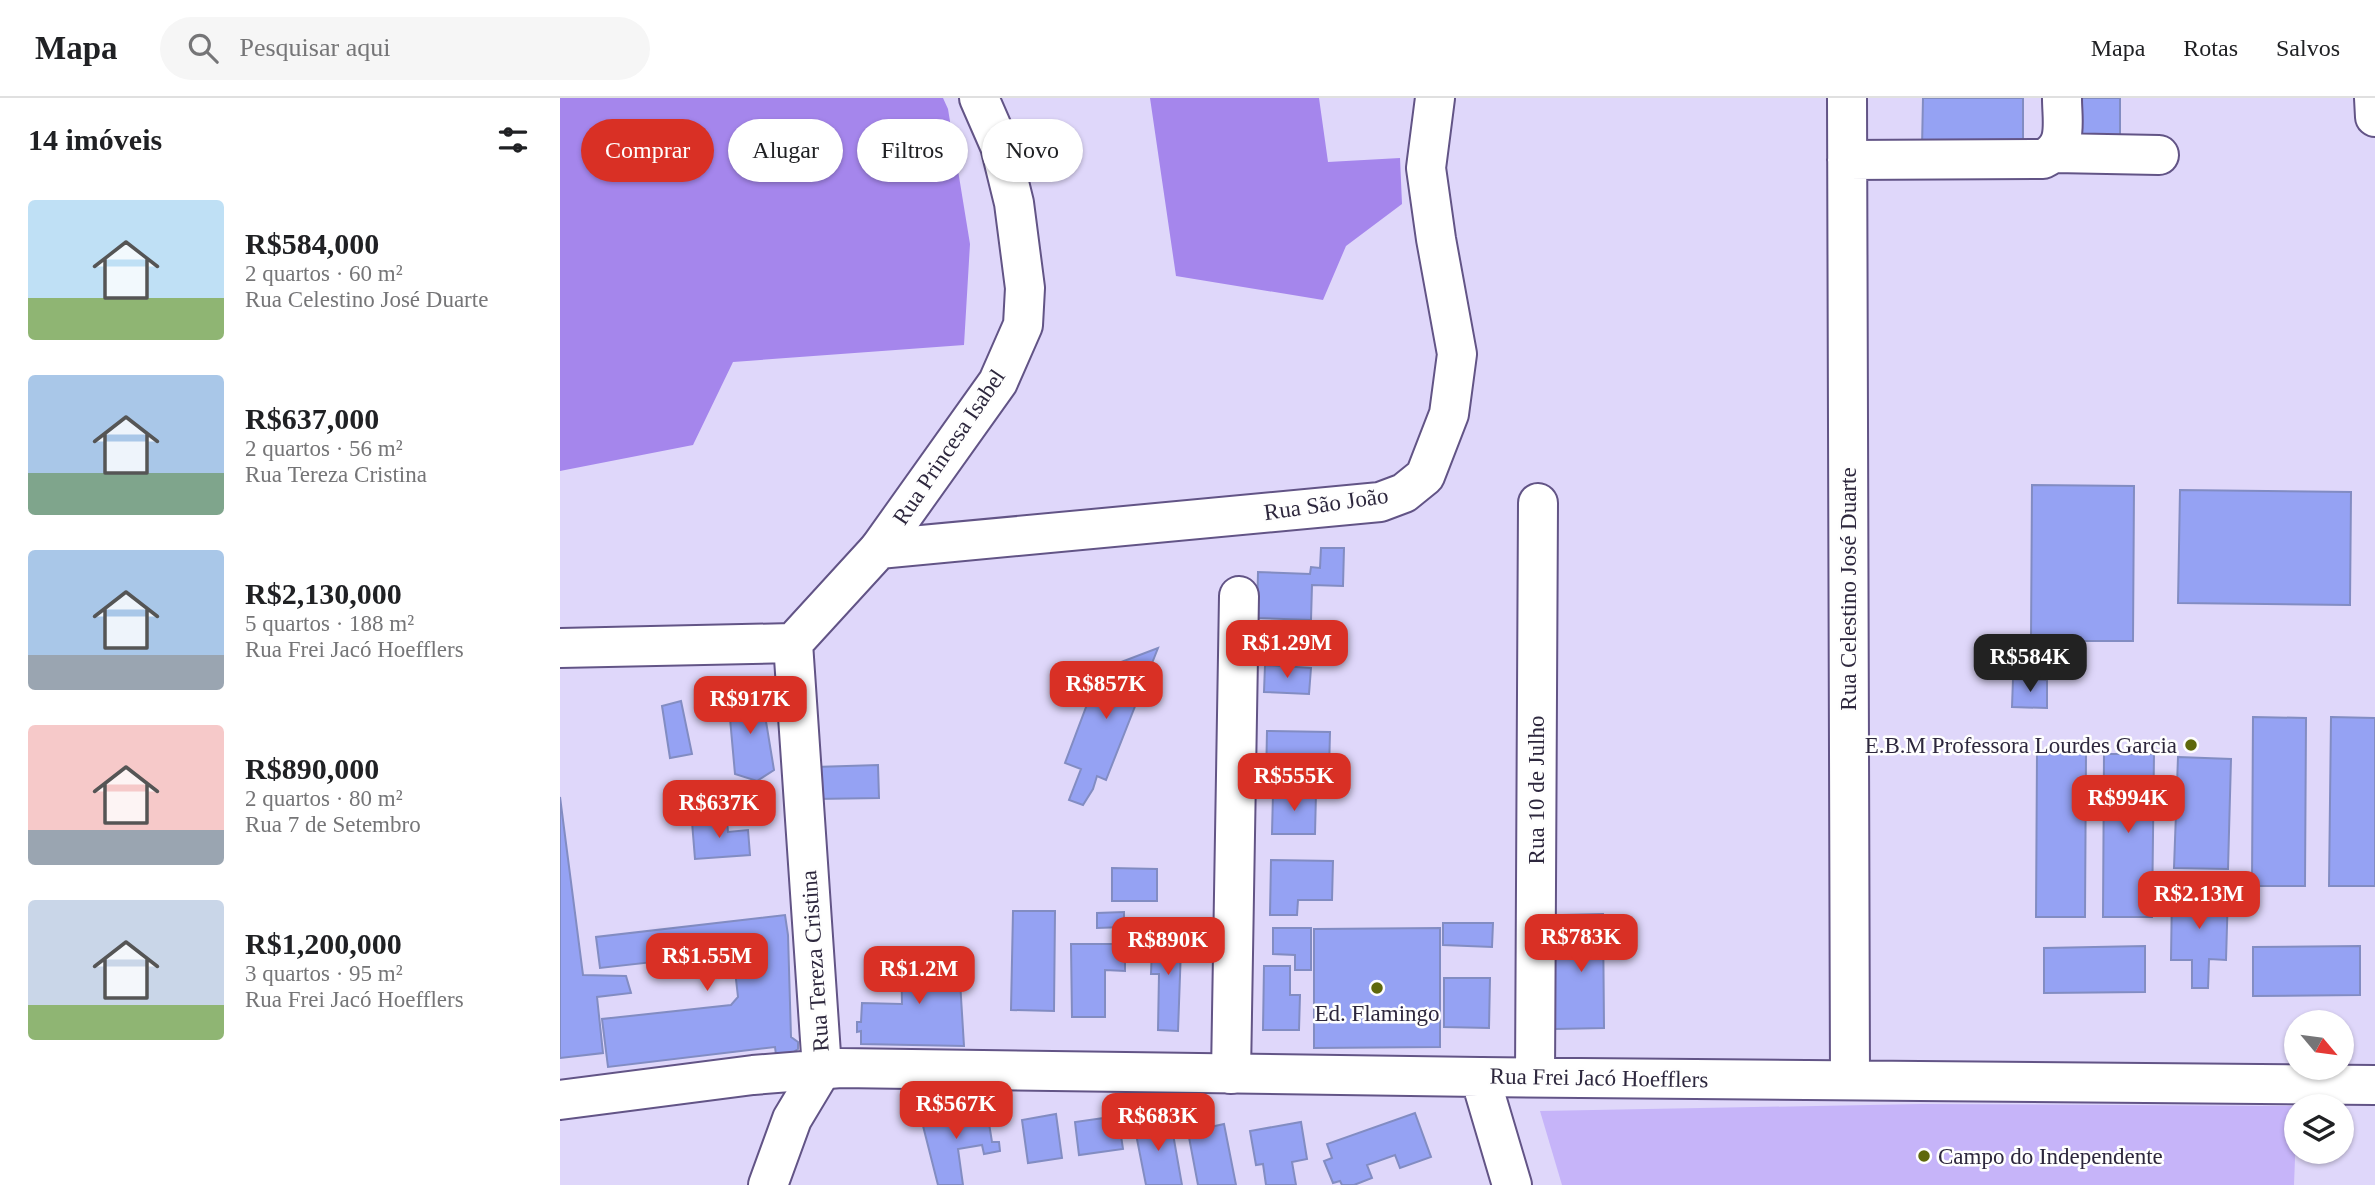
<!DOCTYPE html>
<html lang="pt">
<head>
<meta charset="utf-8">
<style>
	body { margin:0; font-family:Georgia,serif; background:#f6f6f6; color:#202124; height:100vh; display:flex; flex-direction:column; font-size:26px; white-space:nowrap }
	* { box-sizing:border-box; margin:0 }
	p { font-size:23px; color:#757577 }
	.icon { flex:none; width:38px; height:38px; fill:none; stroke:currentColor; stroke-width:2; stroke-linecap:round; stroke-linejoin:round }
	.map { position:relative; flex:1; overflow:hidden }
	.drawer { display:flex; flex-direction:column; background:#fff; width:560px }
	.drawer>* { flex:none }
	.top-card { position:absolute; left:21px; top:21px; width:665px; height:63px; display:flex; gap:14px }
	.needle { width:46px; rotate:119deg }
	.buttons { position:absolute; left:1724px; top:912px; display:grid; gap:14px }
	.buttons a { display:grid; place-items:center; width:70px; height:70px; border-radius:50%; background:#fff; box-shadow:0 2px 5px #0004; font-size:35px }
	.price { position:absolute; translate:-50% -60px; padding:0 16px; border-radius:14px; background:#d93025; color:#fff; font-size:23px; line-height:46px; filter:drop-shadow(0 2px 4px #0008) }
	.price::after { content:''; position:absolute; left:50%; top:42px; width:21px; height:16px; margin-left:-10px; background:inherit; clip-path:polygon(0 0,100% 0,50% 100%) }
	.price.selected { background:#222; color:#fff }
	ul { padding:0; list-style:none }
	li { display:flex; align-items:center; gap:21px; height:175px; padding:0 28px }
	li span { display:grid; place-items:center; flex:none; width:196px; height:140px; border-radius:7px; color:#555 }
	li>.icon { margin-inline-start:auto }
	span .icon { width:84px; height:84px; fill:#fffc; stroke-width:1 }
	li b { font-size:30px }
	h2 { display:flex; justify-content:space-between; align-items:center; height:84px; padding:0 28px; font-size:30px }
	.chip { padding:0 24px; border-radius:32px; background:#fff; box-shadow:0 2px 5px #0004; font-size:24px; line-height:63px }
	.chip.selected { background:#d93025; color:#fff }
	header { display:flex; align-items:center; gap:42px; box-sizing:border-box; height:98px; padding:0 35px; background:#fff; border-bottom:2px solid #e0e0e0 }
	header strong { font-size:33px }
	nav { display:flex; gap:38px; margin-inline-start:auto; font-size:24px }
	.search { width:490px; height:63px; background:#f6f6f6; display:flex; align-items:center; gap:18px; box-sizing:border-box; padding:0 24px; border-radius:38px; color:#757577; font-size:26px }
	main { display:flex; flex:1; min-height:0 }
	.map>svg:first-child { display:block }
	.green { fill:#c6b4f9 }
	.forest { fill:#a586ec }
	.building { fill:#95a2f3; stroke:#828cc2; stroke-width:2 }
	.lines { fill:none; stroke-linecap:round; stroke-linejoin:round }
	.street-casing { stroke:#625486; stroke-width:42 }
	.secondary-casing { stroke:#625486; stroke-width:42 }
	.street { stroke:#fff; stroke-width:38 }
	.secondary { stroke:#fff; stroke-width:38 }
	.poi-dot { fill:#5e680c; stroke:#fefefe; stroke-width:2.5 }
	.labels { text-anchor:middle; dominant-baseline:central; stroke-width:5; stroke-linejoin:round; paint-order:stroke }
	.street-label { font-size:23px; fill:#2d273d; stroke:#fefefe }
	.poi-label { font-size:23px; fill:#2d273d; stroke:#fefefe; text-anchor:end }
</style>
</head>
<body>
<header>
<strong>Mapa</strong>
<div class="search"><svg class="icon" aria-label="search" viewBox="0 0 24 24"><circle cx="10" cy="10" r="6"/><path d="M15 15l6 6"/></svg>Pesquisar aqui</div>
<nav><a>Mapa</a><a>Rotas</a><a>Salvos</a></nav>
</header>
<main>
<section class="drawer">
<h2>14 imóveis<svg class="icon" aria-label="filters" viewBox="0 0 24 24"><path d="M4 7h16M4 17h16"/><circle cx="9" cy="7" r="2"/><circle cx="15" cy="17" r="2"/></svg></h2>
<ul>
<li><span style="background:linear-gradient(#bfe0f5 70%,#8fb573 0)"><svg class="icon" aria-label="home" viewBox="0 0 24 24"><path d="M3 11l9-7 9 7M6 9v11h12V9"/></svg></span><div><b>R$584,000</b><p>2 quartos · 60 m²</p><p>Rua Celestino José Duarte</p></div></li>
<li><span style="background:linear-gradient(#a9c7e8 70%,#7fa58c 0)"><svg class="icon" aria-label="home" viewBox="0 0 24 24"><path d="M3 11l9-7 9 7M6 9v11h12V9"/></svg></span><div><b>R$637,000</b><p>2 quartos · 56 m²</p><p>Rua Tereza Cristina</p></div></li>
<li><span style="background:linear-gradient(#a9c7e8 75%,#9aa5b1 0)"><svg class="icon" aria-label="home" viewBox="0 0 24 24"><path d="M3 11l9-7 9 7M6 9v11h12V9"/></svg></span><div><b>R$2,130,000</b><p>5 quartos · 188 m²</p><p>Rua Frei Jacó Hoefflers</p></div></li>
<li><span style="background:linear-gradient(#f6c9c9 75%,#9aa5b1 0)"><svg class="icon" aria-label="home" viewBox="0 0 24 24"><path d="M3 11l9-7 9 7M6 9v11h12V9"/></svg></span><div><b>R$890,000</b><p>2 quartos · 80 m²</p><p>Rua 7 de Setembro</p></div></li>
<li><span style="background:linear-gradient(#c9d6e8 75%,#8fb573 0)"><svg class="icon" aria-label="home" viewBox="0 0 24 24"><path d="M3 11l9-7 9 7M6 9v11h12V9"/></svg></span><div><b>R$1,200,000</b><p>3 quartos · 95 m²</p><p>Rua Frei Jacó Hoefflers</p></div></li>
</ul>
</section>
<div class="map">
<svg width="1815" height="1087" viewBox="0 0 1815 1087">
	<rect width="100%" height="100%" fill="#dfd7fa"/>
	<!-- green -->
	<path class="green" d="M1361 1006 1737 1008 1734 1087H1002L980 1013Z"/>
	<!-- forest -->
	<path class="forest" d="M0 0H383L388 11 410 146 404 247 173 264 133 347 0 373Z
		M590 0H759L768 64 840 60 842 106 786 148 763 202 616 178Z"/>
	<!-- building -->
	<path class="building" d="M1363 0H1463V50H1362Z
		M1517 0H1560V44H1517Z
		M1472 387 1574 388 1573 543H1471Z
		M1620 392 1791 394 1790 507 1618 505Z
		M761 450H784L783 488 752 487 751 522 697 520 698 474 750 476 751 469 760 470Z
		M598 550 546 682 537 678 533 691 523 707 509 702 521 671 505 665 540 572Z
		M705 567 751 570 749 596 704 594Z
		M1453 581 1487 582V610L1452 609Z
		M201 593 214 672 197 683 175 676 168 598Z
		M121 603 132 656 110 660 102 608Z
		M1693 619 1746 620 1745 788H1692Z
		M1771 619 1815 620V788H1769Z
		M707 633 770 634 769 673 737 672V683H706Z
		M1477 655H1526L1525 819H1476Z
		M1544 656H1594L1592 819H1543Z
		M1618 659 1671 661 1668 771 1614 770Z
		M318 667 319 700 255 701V669Z
		M713 695H756L755 736H712Z
		M0 699 23 877 66 878 71 895 37 899 43 955 0 960Z
		M167 722 168 734 188 732 190 757 135 761 132 724Z
		M711 762 773 763 772 802H738L737 817H710Z
		M552 770 597 771V803H552Z
		M1612 793 1668 794 1666 862 1649 861 1648 890H1632V862H1611Z
		M453 813H495L494 913 451 912Z
		M564 814V829L537 830V815Z
		M1043 816 1044 930 995 931V856L1004 855 1003 817Z
		M225 817 228 837 231 939 238 944V951L232 955 216 957 215 949 48 969 42 921 171 907 178 899 173 855 40 870 36 839Z
		M604 821 629 822V831L611 830 610 849 621 850 618 933 598 932 599 876H591L592 849H603Z
		M883 825H933L932 849 883 847Z
		M713 830H751V872H735V857L713 856Z
		M880 830V949L754 950V831Z
		M511 846H565V873L545 872V919H512Z
		M1585 848V894L1484 895V850Z
		M1800 848V897L1693 898V849Z
		M364 851 399 867 404 948 301 946V933L297 934V924H301L302 905 342 906 341 852Z
		M704 868H730V897H740L739 932H703Z
		M884 880H930L929 930 884 929Z
		M416 1011 417 1015 427 1013 432 1044H439L440 1053 424 1056 422 1047 398 1051 403 1087H378L361 1020Z
		M855 1015 871 1059 840 1070 835 1057 807 1067 812 1080 794 1087H782L780 1083 773 1085 764 1063 772 1060 767 1046Z
		M496 1016 502 1060 468 1065 462 1022Z
		M558 1018 563 1051 519 1057 515 1024Z
		M610 1019 622 1087H586L574 1026Z
		M741 1024 747 1061 732 1064 736 1087H706L703 1066 696 1067 690 1033Z
		M664 1026 676 1087H638L628 1034Z"/>
	<g class="lines">
		<defs>
			<path id="street" d="M1287 0 1290 982
				M1814 0 1815 19
				M1495 55 1599 57
				M1287 62 1483 61C1509 49 1502 25 1502 0
				M319 451 438 284 463 227 465 190 454 105 440 48 419 0
				M671 976 679 498
				M920 979 1815 987
				M975 979 978 405
				M208 1087 232 1021 262 971"/>
			<path id="secondary" d="M233 545 319 451 820 404 844 395 865 378 889 316 897 256 876 141 866 70 875 0
				M233 545 262 971
				M0 550 233 545
				M0 1002 193 977 281 970 920 979 952 1087"/>
		</defs>
		<!-- street casing -->
		<use href="#street" class="street-casing"/>
		<!-- secondary casing -->
		<use href="#secondary" class="secondary-casing"/>
		<!-- street -->
		<use href="#street" class="street"/>
		<!-- secondary -->
		<use href="#secondary" class="secondary"/>
	</g>
	<!-- markers -->
	<g class="poi-dot">
		<circle cx="1631" cy="647" r="7"/>
		<circle cx="817" cy="890" r="7"/>
		<circle cx="1364" cy="1058" r="7"/>
	</g>
	<g class="labels">
		<!-- street labels -->
		<g class="street-label">
			<text transform="translate(389 349) rotate(-56)">Rua Princesa Isabel</text>
			<text transform="translate(766 406) rotate(-8)">Rua São João</text>
			<text transform="translate(1288 491) rotate(-90)">Rua Celestino José Duarte</text>
			<text transform="translate(976 692) rotate(-90)">Rua 10 de Julho</text>
			<text transform="translate(255 863) rotate(-94)">Rua Tereza Cristina</text>
			<text transform="translate(1039 980) rotate(1)">Rua Frei Jacó Hoefflers</text>
		</g>
		<!-- poi labels -->
		<g class="poi-label">
			<text x="1617" y="647">E.B.M Professora Lourdes Garcia</text>
			<text x="817" y="915" text-anchor="middle">Ed. Flamingo</text>
			<text x="1378" y="1058" text-anchor="start">Campo do Independente</text>
		</g>
	</g>
</svg>
<div class="buttons">
<a><svg class="needle" viewBox="-14 -14 28 28"><path d="M0-13l5 13h-10z" fill="#e53935"/><path d="M0 13l5-13h-10z" fill="#757577"/></svg></a>
<a><svg class="icon" aria-label="layers" viewBox="0 0 24 24"><path d="M12 4l9 5-9 5-9-5zM3 14l9 5 9-5"/></svg></a>
</div>
<b class="price" style="left:727px;top:582px">R$1.29M</b>
<b class="price selected" style="left:1470px;top:596px">R$584K</b>
<b class="price" style="left:546px;top:623px">R$857K</b>
<b class="price" style="left:190px;top:638px">R$917K</b>
<b class="price" style="left:734px;top:715px">R$555K</b>
<b class="price" style="left:1568px;top:737px">R$994K</b>
<b class="price" style="left:159px;top:742px">R$637K</b>
<b class="price" style="left:1639px;top:833px">R$2.13M</b>
<b class="price" style="left:1021px;top:876px">R$783K</b>
<b class="price" style="left:608px;top:879px">R$890K</b>
<b class="price" style="left:147px;top:895px">R$1.55M</b>
<b class="price" style="left:359px;top:908px">R$1.2M</b>
<b class="price" style="left:396px;top:1043px">R$567K</b>
<b class="price" style="left:598px;top:1055px">R$683K</b>
<div class="top-card">
<a class="chip selected">Comprar</a>
<a class="chip">Alugar</a>
<a class="chip">Filtros</a>
<a class="chip">Novo</a>
</div>
</div>
</main>
</body>
</html>
